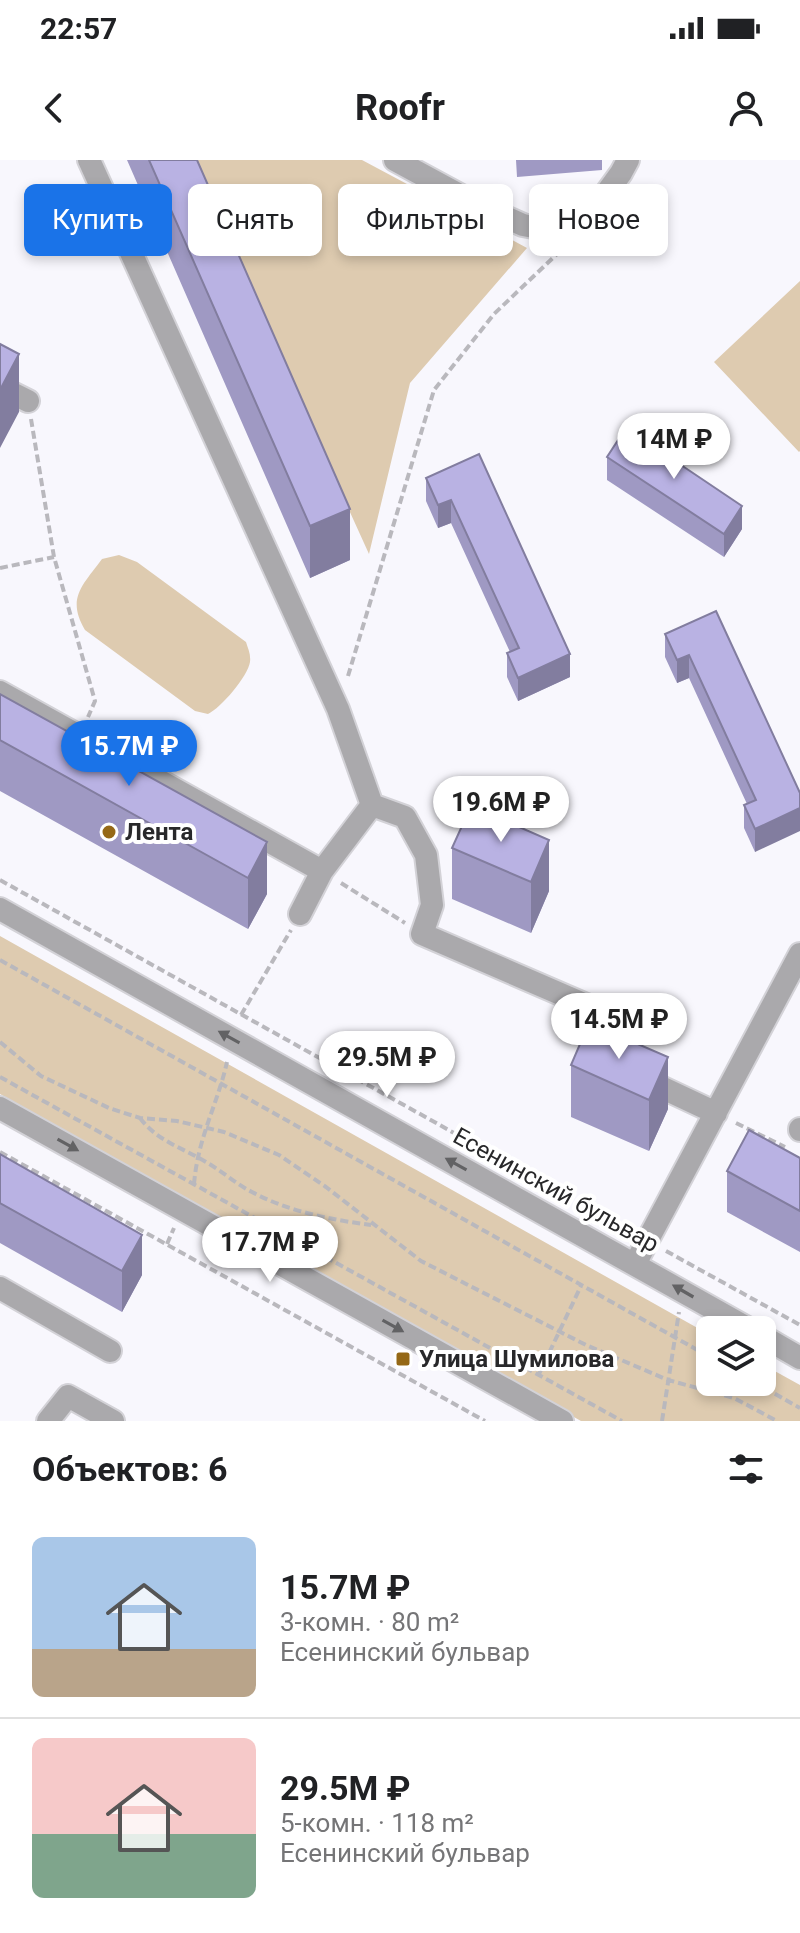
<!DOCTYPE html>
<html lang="ru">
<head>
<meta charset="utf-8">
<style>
	body { margin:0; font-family:Roboto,sans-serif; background:#f2f2f2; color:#202124; height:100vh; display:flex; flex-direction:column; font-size:30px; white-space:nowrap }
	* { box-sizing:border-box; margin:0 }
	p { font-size:26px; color:#757577 }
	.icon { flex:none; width:44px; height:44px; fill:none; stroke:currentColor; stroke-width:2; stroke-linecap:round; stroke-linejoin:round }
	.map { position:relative; height:1261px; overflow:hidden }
	.sheet { display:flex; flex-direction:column; background:#fff; flex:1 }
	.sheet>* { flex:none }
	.banner { position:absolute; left:24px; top:24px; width:752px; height:72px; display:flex; gap:16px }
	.controls { position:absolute; left:696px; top:1156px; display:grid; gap:16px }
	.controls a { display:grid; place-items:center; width:80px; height:80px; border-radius:12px; background:#fff; box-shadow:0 4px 12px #0003; font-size:40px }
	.price { position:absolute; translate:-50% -68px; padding:0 18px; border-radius:28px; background:#fff; color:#222; font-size:26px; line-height:52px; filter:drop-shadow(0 2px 4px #0008) }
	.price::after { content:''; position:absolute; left:50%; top:48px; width:24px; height:18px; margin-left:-12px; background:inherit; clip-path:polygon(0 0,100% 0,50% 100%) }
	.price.current { background:#1a73e8; color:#fff }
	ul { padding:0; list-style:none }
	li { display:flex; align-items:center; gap:24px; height:200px; padding:0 32px }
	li+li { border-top:2px solid #e0e0e0 }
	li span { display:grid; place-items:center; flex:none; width:224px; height:160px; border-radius:12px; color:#555 }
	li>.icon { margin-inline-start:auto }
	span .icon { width:96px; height:96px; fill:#fffc; stroke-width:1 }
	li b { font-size:34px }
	h2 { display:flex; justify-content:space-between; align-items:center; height:96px; padding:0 32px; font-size:34px }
	.pill { padding:0 28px; border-radius:12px; background:#fff; box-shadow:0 4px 12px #0003; font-size:28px; line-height:72px }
	.pill.current { background:#1a73e8; color:#fff }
	.status { display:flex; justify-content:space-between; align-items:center; height:56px; padding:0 40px; background:#fff; direction:ltr }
	.status svg { height:22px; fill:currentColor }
	header { display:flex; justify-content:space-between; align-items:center; height:104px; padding:0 32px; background:#fff; font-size:36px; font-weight:700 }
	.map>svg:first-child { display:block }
	.green { fill:#decbb0 }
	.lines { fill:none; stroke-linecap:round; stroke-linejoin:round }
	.minor-casing { stroke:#d3d2d7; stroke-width:26 }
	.path { stroke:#b9b8bd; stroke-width:4; stroke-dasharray:8 4; stroke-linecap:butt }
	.minor { stroke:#aaa9ac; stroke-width:22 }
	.wall { fill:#9f99c3 }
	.shaded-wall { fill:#827d9f }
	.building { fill:#b9b2e3; stroke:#827d9f; stroke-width:2 }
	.oneway { fill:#626264 }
	.poi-dot { fill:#956816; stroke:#fff; stroke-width:3 }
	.labels { text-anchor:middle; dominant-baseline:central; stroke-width:8; stroke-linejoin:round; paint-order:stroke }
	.poi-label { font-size:24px; font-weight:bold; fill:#28282a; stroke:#fff; text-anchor:start }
	.street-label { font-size:24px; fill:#28282a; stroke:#fff }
</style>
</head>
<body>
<div class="status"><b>22:57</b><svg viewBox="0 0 49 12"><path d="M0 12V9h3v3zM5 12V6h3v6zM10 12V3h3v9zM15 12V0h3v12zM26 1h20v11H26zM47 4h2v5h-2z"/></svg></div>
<header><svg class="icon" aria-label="back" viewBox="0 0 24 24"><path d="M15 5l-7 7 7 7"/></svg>Roofr<svg class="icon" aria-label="person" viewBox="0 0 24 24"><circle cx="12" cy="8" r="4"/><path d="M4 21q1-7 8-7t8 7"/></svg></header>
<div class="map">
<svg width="800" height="1261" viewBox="0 0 800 1261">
	<rect width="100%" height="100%" fill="#f8f7fd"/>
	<!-- green -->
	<path class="green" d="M190 0H362L527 88 410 223 369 394Z
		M800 121V291L799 292 714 202Z
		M119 395 137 402 246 482C248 489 251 494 250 502 248 516 221 548 208 554L195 551 85 470C66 438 83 425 102 399Z
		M0 776 710 1175V1222H762V1204L800 1225V1261H581L0 934Z"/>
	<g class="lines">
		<defs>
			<path id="minor" d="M89 0 338 549 372 645 322 711 300 754
				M395 0 478 45 523 65 576 75 621 13 628 0
				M0 227 28 241
				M0 532 322 711
				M372 645 405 657 426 695 432 745 422 774 593 848 626 886 648 921 716 953
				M0 749 751 1170
				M0 948 562 1261
				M800 969V970
				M635 1104 800 794
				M0 1128 110 1191
				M762 1176 800 1198
				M48 1261 68 1236 113 1261"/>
		</defs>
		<!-- minor casing -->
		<use href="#minor" class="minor-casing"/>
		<!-- path -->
		<path class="path" d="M31 259 54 397 95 541 88 557
			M0 408 54 397
			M348 516 434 230 494 154 557 94
			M0 720 630 1071
			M341 723 405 763
			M0 800 710 1197
			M241 855 291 770
			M0 882 41 916 109 948 140 958 177 961 224 972 279 995 326 1027 421 1101 586 1185 668 1220 734 1238 777 1261
			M0 917 622 1261
			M140 958C157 981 183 988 206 1002 222 1011 236 1024 252 1032 287 1051 332 1060 371 1065
			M736 963 785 987
			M0 992 485 1261
			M194 1024C198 977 217 946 227 902
			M167 1084 174 1068
			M666 1091 800 1165
			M539 1214 581 1126
			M754 1222 800 1248
			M662 1261 679 1152"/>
		<!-- minor -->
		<use href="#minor" class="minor"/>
	</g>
	<!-- wall -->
	<path class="wall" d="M127 0H197L350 400 310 418Z
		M516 0H602V10L517 17Z
		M479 294 570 517 518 541 507 517V493L510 492 451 363 438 368 426 341V318Z
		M607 297 742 369 724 397 607 320Z
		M716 451 800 633 755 692 744 668V645L747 644 689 518 677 523 665 497V474Z
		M0 534 267 682V734L248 769 0 631Z
		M471 646 549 731 531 773 452 739V688Z
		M589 863 668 949 649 991 571 957V905Z
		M0 994 142 1115 122 1152 0 1083Z
		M800 998V1092L727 1052V1011Z"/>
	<!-- shaded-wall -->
	<path class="shaded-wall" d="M19 194V252L0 288V230Z
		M451 340V363L438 368V345Z
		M742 346V369L724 397V374Z
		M350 349V400L310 418V366Z
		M570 494V517L518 541V518Z
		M689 495V518L677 523V500Z
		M800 648V671L755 692V669Z
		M549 680V731L531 773V722Z
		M267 682V734L248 769V718Z
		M668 897V949L649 991V940Z
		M142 1075V1115L122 1152V1111Z"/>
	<!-- building -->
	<path class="building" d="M149 0H197L350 349 310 366Z
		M0 184 19 194 0 230Z
		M626 268 742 346 724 374 607 297Z
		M479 294 570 494 518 518 507 493 519 488 451 340 438 345 426 318Z
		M716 451 800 633V648L755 669 744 645 756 640 689 495 677 500 665 474Z
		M0 534 267 682 248 718 0 580Z
		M471 646 549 680 531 722 452 688Z
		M589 863 668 897 649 940 571 905Z
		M749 970 800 998V1051L727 1011Z
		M0 994 142 1075 122 1111 0 1043Z"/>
	<!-- one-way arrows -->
	<defs><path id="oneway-solid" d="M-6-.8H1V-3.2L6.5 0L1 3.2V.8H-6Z" transform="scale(2)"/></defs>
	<g class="oneway">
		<use href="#oneway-solid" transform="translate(229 877) rotate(-151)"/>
		<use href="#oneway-solid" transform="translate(68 985) rotate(29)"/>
		<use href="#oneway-solid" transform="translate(456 1004) rotate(-151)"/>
		<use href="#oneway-solid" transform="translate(683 1131) rotate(-150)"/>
		<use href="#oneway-solid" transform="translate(393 1166) rotate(29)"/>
	</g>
	<!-- markers -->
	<g class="poi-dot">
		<circle cx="109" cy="672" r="8"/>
		<rect x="395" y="1191" width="16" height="16" rx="4"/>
	</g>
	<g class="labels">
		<!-- poi labels -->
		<g class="poi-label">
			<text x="125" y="672">Лента</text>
			<text x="419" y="1199">Улица Шумилова</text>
		</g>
		<!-- street labels -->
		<g class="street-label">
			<text transform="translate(556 1030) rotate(29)">Есенинский бульвар</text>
		</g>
	</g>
</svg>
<div class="controls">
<a><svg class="icon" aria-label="layers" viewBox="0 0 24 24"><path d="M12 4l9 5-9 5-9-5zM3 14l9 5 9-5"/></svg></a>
</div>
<b class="price" style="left:674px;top:321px">14M ₽</b>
<b class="price current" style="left:129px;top:628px">15.7M ₽</b>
<b class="price" style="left:501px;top:684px">19.6M ₽</b>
<b class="price" style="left:619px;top:901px">14.5M ₽</b>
<b class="price" style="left:387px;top:939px">29.5M ₽</b>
<b class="price" style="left:270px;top:1124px">17.7M ₽</b>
<div class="banner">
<a class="pill current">Купить</a>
<a class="pill">Снять</a>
<a class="pill">Фильтры</a>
<a class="pill">Новое</a>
</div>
</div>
<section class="sheet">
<h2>Объектов: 6<svg class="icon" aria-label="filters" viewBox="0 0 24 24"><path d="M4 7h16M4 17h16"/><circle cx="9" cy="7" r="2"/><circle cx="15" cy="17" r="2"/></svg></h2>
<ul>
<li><span style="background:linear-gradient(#a9c7e8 70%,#b9a48a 0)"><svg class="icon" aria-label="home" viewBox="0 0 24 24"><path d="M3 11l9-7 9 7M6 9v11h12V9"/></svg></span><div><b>15.7M ₽</b><p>3-комн. · 80 m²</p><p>Есенинский бульвар</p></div></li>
<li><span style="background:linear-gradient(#f6c9c9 60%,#7fa58c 0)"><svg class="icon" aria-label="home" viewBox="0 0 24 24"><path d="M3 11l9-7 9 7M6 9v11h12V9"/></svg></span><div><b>29.5M ₽</b><p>5-комн. · 118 m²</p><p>Есенинский бульвар</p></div></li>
</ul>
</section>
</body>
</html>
